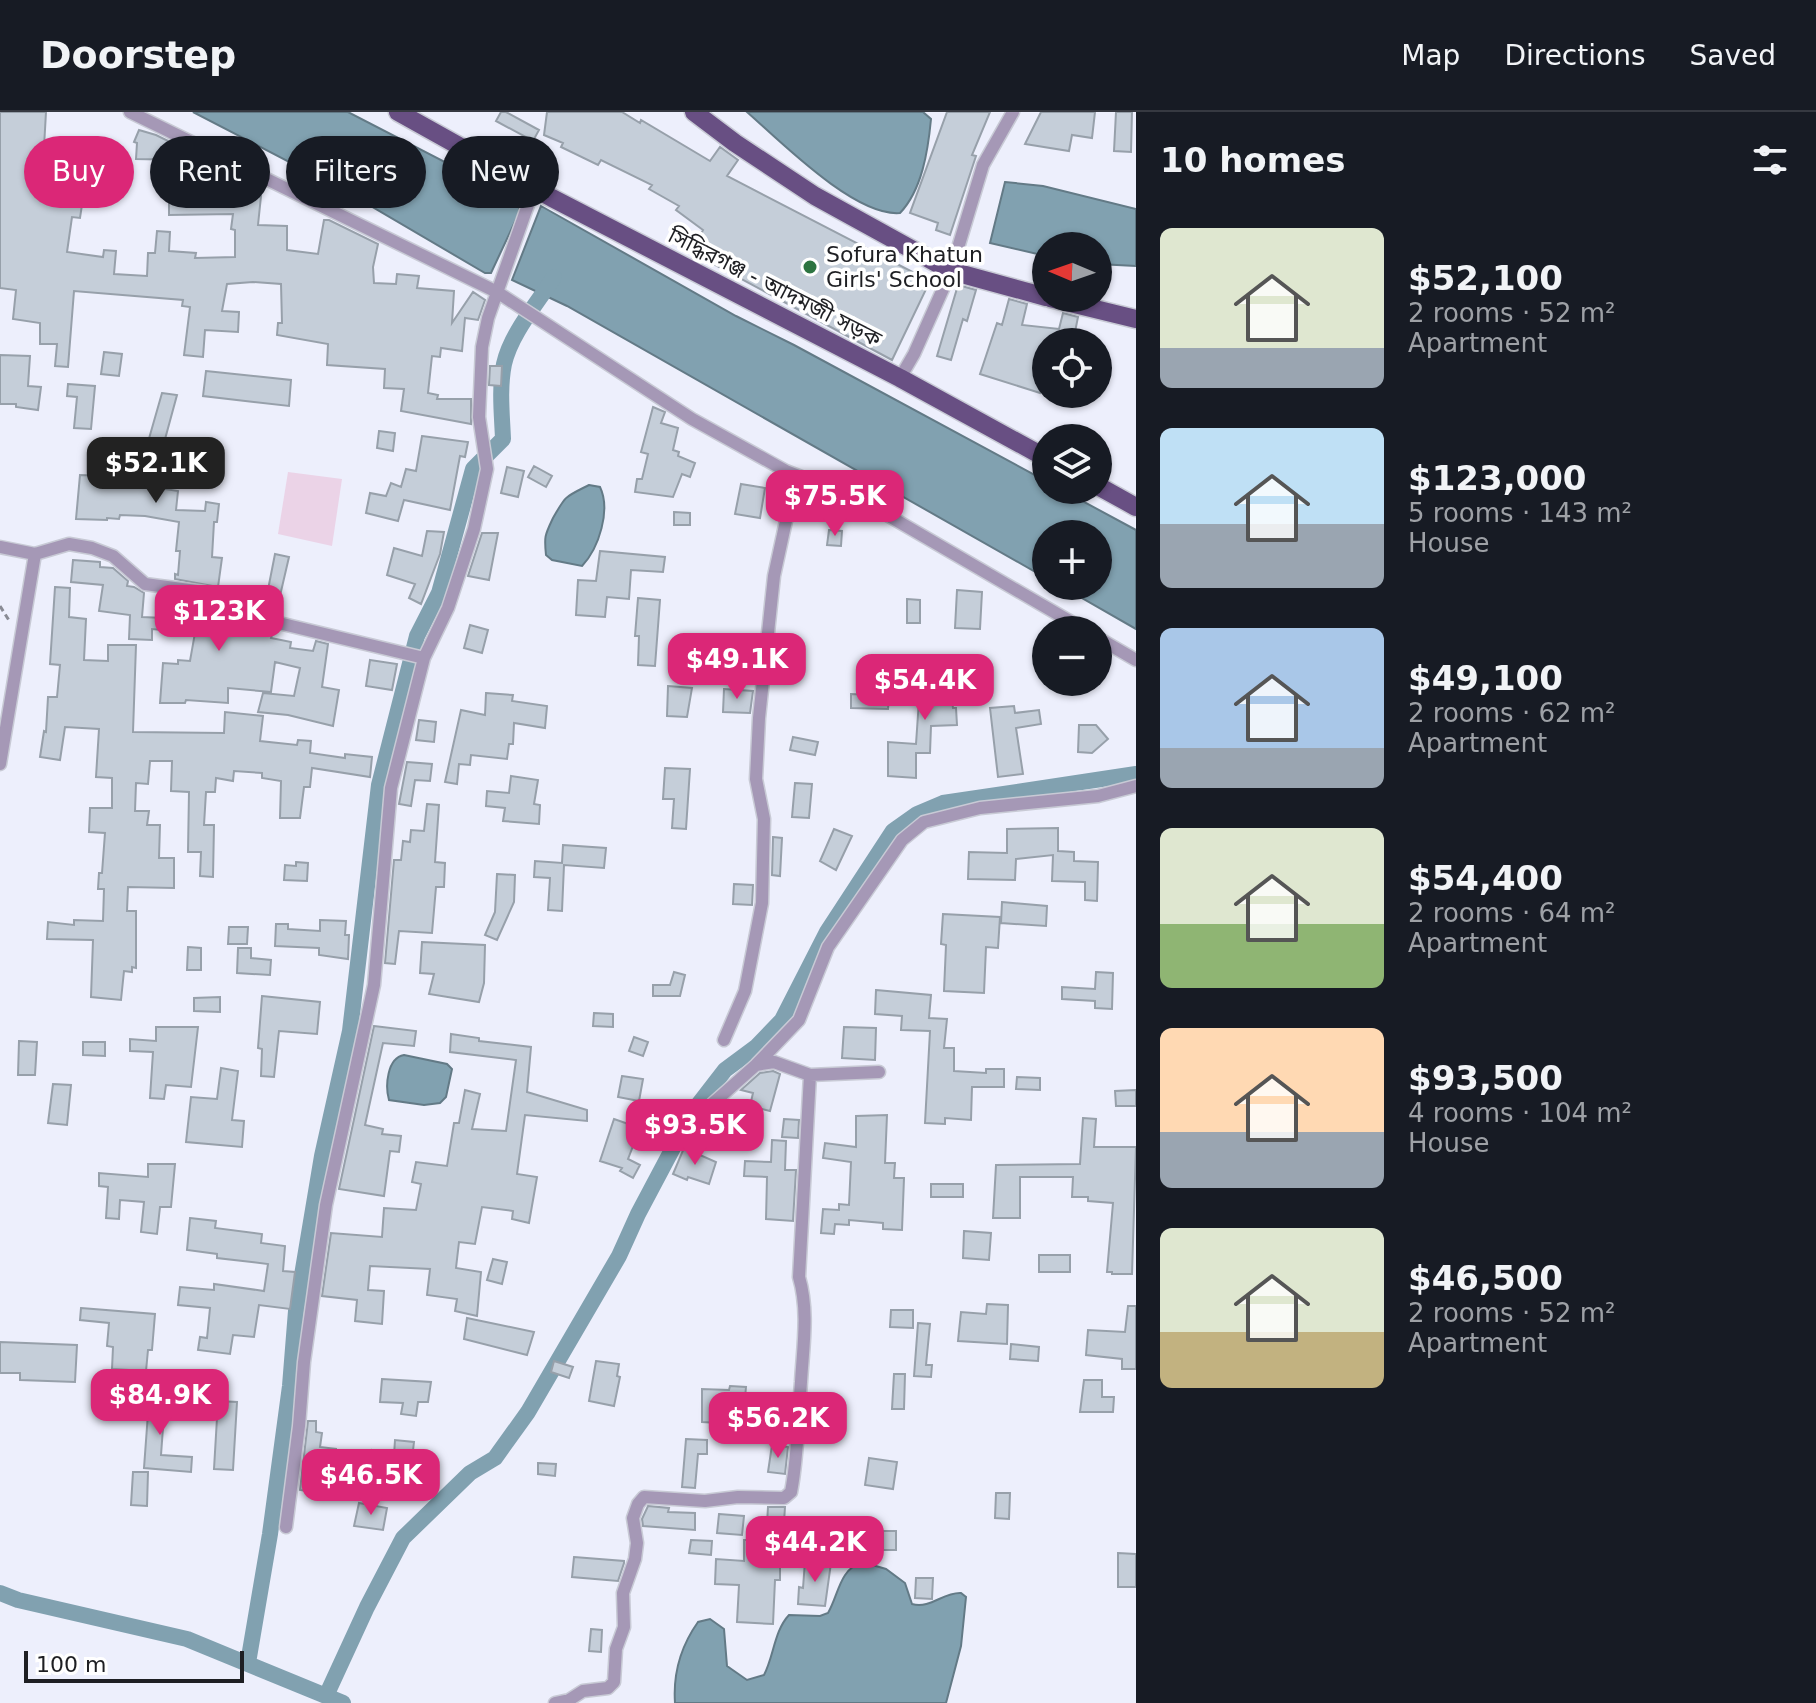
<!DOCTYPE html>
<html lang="en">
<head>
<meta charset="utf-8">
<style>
	body { margin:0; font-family:"DejaVu Sans","Noto Sans Bengali",sans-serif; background:#20242c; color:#f1f3f6; height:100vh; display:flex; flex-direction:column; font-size:30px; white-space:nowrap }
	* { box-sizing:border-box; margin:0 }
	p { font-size:26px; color:#9ea1a6 }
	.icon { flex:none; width:44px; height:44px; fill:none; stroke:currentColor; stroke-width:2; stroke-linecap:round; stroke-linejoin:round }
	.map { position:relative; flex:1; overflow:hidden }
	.drawer { display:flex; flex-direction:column; background:#171b24; width:680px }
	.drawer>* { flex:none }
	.hud { position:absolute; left:24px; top:24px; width:760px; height:72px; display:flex; gap:16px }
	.needle { width:52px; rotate:272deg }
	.controls { position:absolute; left:1032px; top:120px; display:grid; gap:16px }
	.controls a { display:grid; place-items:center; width:80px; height:80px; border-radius:50%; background:#171b24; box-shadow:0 2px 6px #0004; font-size:40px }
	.scale { position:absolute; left:24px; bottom:20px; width:220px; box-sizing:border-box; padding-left:8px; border:4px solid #1e1f23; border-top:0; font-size:22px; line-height:28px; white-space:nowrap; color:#1e1f23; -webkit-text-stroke:6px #fff; paint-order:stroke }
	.price { position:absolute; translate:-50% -68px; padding:0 18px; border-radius:16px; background:#db2777; color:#fff; font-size:26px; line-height:52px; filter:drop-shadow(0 2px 4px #0008) }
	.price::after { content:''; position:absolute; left:50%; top:48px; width:24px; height:18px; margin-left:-12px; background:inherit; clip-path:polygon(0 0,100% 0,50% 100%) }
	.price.selected { background:#222; color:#fff }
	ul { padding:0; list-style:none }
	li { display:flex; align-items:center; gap:24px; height:200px; padding:0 24px }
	li span { display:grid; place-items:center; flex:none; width:224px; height:160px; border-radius:12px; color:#555 }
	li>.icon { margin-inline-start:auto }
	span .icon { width:96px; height:96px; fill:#fffc; stroke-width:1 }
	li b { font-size:34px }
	h2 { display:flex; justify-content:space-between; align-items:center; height:96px; padding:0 24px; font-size:34px }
	.pill { padding:0 28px; border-radius:36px; background:#171b24; box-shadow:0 2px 6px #0004; font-size:28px; line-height:72px }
	.pill.selected { background:#db2777; color:#fff }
	header { display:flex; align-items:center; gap:48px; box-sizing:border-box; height:112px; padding:0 40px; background:#171b24; border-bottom:2px solid #363941 }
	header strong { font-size:38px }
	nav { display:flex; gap:44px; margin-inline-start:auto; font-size:28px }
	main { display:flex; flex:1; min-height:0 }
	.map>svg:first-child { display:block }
	.green { fill:#ebd3e7 }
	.water { fill:#81a1b0; stroke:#637a86; stroke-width:2 }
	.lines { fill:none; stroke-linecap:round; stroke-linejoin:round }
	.canal { stroke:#81a1b0; stroke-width:16 }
	.building { fill:#c5ced9; stroke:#97a0aa; stroke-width:2 }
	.street-casing { stroke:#c8cad5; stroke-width:15 }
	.primary-casing { stroke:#c8cad5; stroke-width:21 }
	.path { stroke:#898b94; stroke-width:3; stroke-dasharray:6 4; stroke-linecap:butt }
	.street { stroke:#a598b6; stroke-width:12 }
	.primary { stroke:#684f83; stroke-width:18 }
	.poi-dot { fill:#2d7441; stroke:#fff; stroke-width:3 }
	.labels { text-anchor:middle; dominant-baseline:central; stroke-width:7; stroke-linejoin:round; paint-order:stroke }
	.poi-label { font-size:22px; fill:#1e1f23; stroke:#fff; text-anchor:start }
	.street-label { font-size:22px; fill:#1e1f23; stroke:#fff }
</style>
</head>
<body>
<header>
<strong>Doorstep</strong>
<nav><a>Map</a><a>Directions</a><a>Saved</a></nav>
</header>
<main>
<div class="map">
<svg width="1136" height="1591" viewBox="0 0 1136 1591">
	<rect width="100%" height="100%" fill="#edeffc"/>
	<!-- green -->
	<path class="green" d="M288 360 342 367 332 434 278 422Z"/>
	<!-- water -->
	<path class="water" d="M193 0H348L507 82 516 89 520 99 491 161H485L345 79Z
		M747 0H923L931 7C928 39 922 78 900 101 855 105 780 29 747 0Z
		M1005 70 1043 74 1136 97V154L1098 152V134H1046V144L990 131Z
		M541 94 736 204 794 233 1046 369V378H1062L1136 418V517L1061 474H1098V422H1046V466L567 194 512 168Z
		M589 373 600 375C611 398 599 436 582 454L552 448 546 443C544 424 545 423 553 406 566 383 565 385 589 373Z
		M404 943 447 952 452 957 446 985 440 991 424 993 389 988C385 974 387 946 404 943Z
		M862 1450 886 1457 905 1471 912 1492C931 1497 943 1480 961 1481L966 1485 961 1534 946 1591H675C673 1562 681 1534 698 1510L710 1507 724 1517 727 1554 747 1568 764 1563C774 1544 774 1519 789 1503L820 1504 828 1501C839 1482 839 1458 862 1450Z"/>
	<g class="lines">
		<!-- canal -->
		<path class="canal" d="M0 1481 18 1488 187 1527 343 1591
			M248 1551 270 1422 290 1274 296 1199 322 1044 350 919 379 673 417 524 439 481 473 357 503 327C502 302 499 277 504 252 511 221 537 192 554 165
			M326 1584 367 1495 403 1426 470 1361 495 1346 528 1300 619 1144 638 1102 691 1002 725 958 756 935 782 908 827 820 893 719 917 702 943 691 1136 662"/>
	</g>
	<!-- building -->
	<path class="building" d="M0 0H46L43 53H57L53 90 82 93 80 106 72 105 67 140 103 145 104 138 116 139 114 162 147 164 148 141H155L157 119 170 120 169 139 196 141 195 146 235 145V118L231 117 233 102 169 103V80L183 81V48L136 47 137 31 134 30 139 18 156 23 211 50 210 57H217V74H225V79L261 84 258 113 287 114V138L318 142 324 108H329L378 132 373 155 374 171 396 172 397 162 419 164 417 176 454 179 452 211 473 180 485 188 478 208 465 206 462 239 441 236 440 245 432 244 428 281 438 283 437 287H471V312L401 299 404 277 384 276 385 257 327 253 328 232 277 223 278 211H282L281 172 253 170 227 172 222 199 239 200 238 220 205 218 203 245 184 243 190 195 182 194 183 188 74 179 68 255 55 254 57 232H40V211L13 207 16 178 0 176Z
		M501 0H506L539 18 533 29 496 9Z
		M547 0H622L640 11 641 8 710 49 720 35 738 48 727 64 930 169 892 248 691 140 703 118 676 98 679 94 649 77 652 73 601 48 598 53 561 35 563 31 544 23Z
		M947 0H990L972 43 976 44 950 123 936 118 938 111 910 101Z
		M1041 0H1095L1092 26 1072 23 1069 39 1025 32Z
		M1116 0H1132L1131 40 1114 39Z
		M958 173 976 178 967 209 963 207 951 248 937 244Z
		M1009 187 1027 192 1022 213 1059 217 1063 201 1078 205 1073 230H1046V261L1040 281 980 262 997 211 1002 213Z
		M104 240 122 242 119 264 101 262Z
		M0 243 30 244 28 274 41 275 38 298 16 295V292H0Z
		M490 254H502L501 274 489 273Z
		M206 259 291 268 289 294 203 284Z
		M68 272 95 274 91 317 74 316 77 285 67 284Z
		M162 281 177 283 152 375 178 379 176 398 205 399 206 390 219 392 217 410H214L212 445 222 446 218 475 175 467V462L178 463 180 439H176L179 410 145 404 120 403 119 407 107 406V408L76 407 80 363 138 365Z
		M653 295 665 300 661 311 678 316 673 338 679 340 678 344 695 351 690 365 682 362 673 385 635 380 637 367H642L648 342 641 340Z
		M379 319 395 321 393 339 377 336Z
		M422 324 468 330 465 345 460 344 450 398 404 388 398 409 366 401 370 381 386 384 391 371 401 375 406 357 416 359Z
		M534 354 552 364 546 375 528 365Z
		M507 355 524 359 518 385 501 381Z
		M741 372 765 376 760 406 735 402Z
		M836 388 859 397 870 406 834 397Z
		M674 400 690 401V413H674Z
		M829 418 842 419 841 434 827 433Z
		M427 419 444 420 440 442 421 492 409 486 415 472 387 463 394 436 422 444Z
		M482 421H498L489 468 468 464Z
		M600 439 665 445 663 460 631 458 629 487 607 485 605 505 576 503 578 468 596 469Z
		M275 442 289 445 276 501 264 498Z
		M73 448 100 450V455L113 456 128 469 127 474 134 475 144 481 142 505 164 506 166 484 190 487 188 502 225 505V508L245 510 273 519 271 526 291 530 290 536 313 539 316 529 328 532 322 575 339 578 333 614 288 603 258 600 263 581 294 584 300 556 275 550 271 580 228 576V591L186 588 185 591H160L163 551 178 552V548L190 549 195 521 152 517V528L129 527 130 503 99 499 103 473 71 470Z
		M55 475 70 476 69 505 86 507 84 548 108 549V533H136L133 620 224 621 225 600 263 604 260 629 297 633 298 628 311 629 310 641 345 646V642L372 645 370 665 312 656 310 675H304L300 706H280L281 669 262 666V661L234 659 233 669 216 666 215 680H206L204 713H214L213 765 200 764 201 740H188L189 680 171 679 172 649H150L148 672 136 671 135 699H149L147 713H160L159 746H174V776L128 775 127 799H136V856L132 855V860L124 859 121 888 91 885 93 828 47 827 48 810 74 813V808L103 809 104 777H98L99 761H102L105 721 89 720 90 696H112V666L96 665 99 617 65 615 60 648 40 645 44 619 46 620 48 585H57L60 553 50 552Z
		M957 478 982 480 980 517 955 516Z
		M638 486 660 488 655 554 638 553 639 524H635Z
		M907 487 920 488V511H907Z
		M470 513 488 518 482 541 464 536Z
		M370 548 397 552 392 578 366 574Z
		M921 559 953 560 952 588 953 596H956L957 613 931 614 930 641H916V666L888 664V630L916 632Z
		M668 574 692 576 687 605 667 604Z
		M724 577 753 579 750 601 723 600Z
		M486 581 513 583 512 589 547 594 545 616 514 611 513 632H509L507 647 471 643 470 653 459 652 457 672 445 670 461 598 485 603Z
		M851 582 889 584 888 597 851 596Z
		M1014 594 1015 601 1039 598 1041 612 1016 616 1023 662 998 665 990 596Z
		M419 608 436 610 434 630 416 628Z
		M1079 613H1096L1108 627 1092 641 1078 640Z
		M793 625 818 630 815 643 790 638Z
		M407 650 432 652 430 669 415 668 411 694 399 692Z
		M665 656 690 657 686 717 672 716 674 687H663Z
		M511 664 538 668 534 692 540 693 539 712 503 709 505 696 486 694 487 679 509 681Z
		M795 671 812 672 809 706 792 705Z
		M427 692 439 693 435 750 445 751 444 775H436L432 821 399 819 395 852 385 851 394 748H401L403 729 410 730 411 718 424 719Z
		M1058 716V739L1074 740V749L1098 750 1097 789 1085 788V770L1052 769 1053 743 1016 747 1015 768 968 767 969 740 1007 741V717Z
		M834 717 852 724 836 758 820 749Z
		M773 725 782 726 780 764 772 763Z
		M563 733 606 736 604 756 564 753 562 799 548 798 550 766 534 765 535 749 562 751Z
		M296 750 308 751 307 769 284 768 285 753 296 754Z
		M497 762 515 763 514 790 497 828 485 823 495 800Z
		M734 772 753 773 752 793 733 792Z
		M1002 790 1047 794 1046 814 1001 811Z
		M943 802 1000 805 998 836 986 835 984 881 944 879 946 833 941 832Z
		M320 808 346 809 345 823H349L348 847 319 843V836L275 834 276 812H288V817L320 819Z
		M229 815H248L247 832H228Z
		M422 830 485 833 484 871 479 890 429 882 434 862 420 861Z
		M188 835 201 836V858H187Z
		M238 836H251V846L271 848 270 863 237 861Z
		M674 860 685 863 680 884H653V873H670Z
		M1096 860 1113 861 1112 897 1095 896V889L1062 887V875L1095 877Z
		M876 878 931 883 929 906 947 907 944 936H954V959L986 961V957H1004V975H972L971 1008 945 1006V1012L925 1011 930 919 901 918 902 904 875 902Z
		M262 884 320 890 317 922 279 919 274 965 261 964 262 937 258 936Z
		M220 885V900L194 899V886Z
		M594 901 613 902V915L593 914Z
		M374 914 416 919 414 934 383 931 365 1013 383 1017 382 1022 401 1024 399 1040 390 1039 384 1084 339 1077Z
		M156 915H198L191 975 166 973 164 987 150 986 153 940 130 939V927L156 929Z
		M844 915 876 916 875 948 842 946Z
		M451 922 479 926V929L531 935 527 980 587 998V1009L525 1003 517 1062 537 1065 529 1111 512 1107 513 1099 482 1095 475 1132 459 1130 456 1156 481 1160 477 1204 455 1199 457 1187 427 1183 430 1157 370 1154 368 1178 384 1179 382 1212 355 1209 357 1188 322 1184 331 1121 382 1125 384 1096 416 1098 421 1072 412 1070 416 1050 447 1054 454 1011H459L465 978 480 982 472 1017 506 1019 516 948 450 940Z
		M634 925 648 930 643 944 629 939Z
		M19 929 37 930 35 963H18Z
		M83 930H105V944L83 943Z
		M221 956 238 959 232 1008 244 1009 242 1035 186 1030 191 985 217 987Z
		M773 959 780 962 770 999 750 994 753 981 741 978 760 961Z
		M622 964 643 967 639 989 618 985Z
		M1017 965 1040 966V978L1016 977Z
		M53 972 71 973 67 1013 48 1011Z
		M1136 978V994H1116L1115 979Z
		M887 1003 885 1051H895L894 1066H904L902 1118 883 1117V1111L849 1108V1113L835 1112 834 1122 821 1121 823 1097 839 1098V1092L849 1093 851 1050 823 1046 825 1031 856 1035V1004Z
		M1083 1006 1096 1007 1094 1035H1136L1132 1162H1112V1160H1107L1113 1091 1088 1089V1085H1072L1073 1065H1020V1106H993L996 1053 1080 1052Z
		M614 1007 640 1016 628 1047 640 1053 633 1066 620 1059 622 1056 600 1049Z
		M731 1007 756 1008 755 1020 731 1019Z
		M784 1007 799 1008 798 1026 782 1025Z
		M772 1028 786 1029 785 1058H796L793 1109 766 1107 767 1065 744 1064 745 1049 771 1050Z
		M684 1036 716 1050 709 1072 688 1065 687 1068 673 1062Z
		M148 1052H175L171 1095H160L157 1122 141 1120 144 1090 120 1088 119 1107 106 1106 108 1075 99 1074V1061L148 1065Z
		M931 1072H963V1085H931Z
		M190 1106 216 1109 215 1116 262 1122 261 1131 285 1134 283 1159 295 1160 290 1197 259 1193 254 1225 233 1223 230 1242 198 1238 200 1225 207 1226 210 1196 178 1193 180 1175 214 1178V1172L264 1179 268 1152 217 1146V1142L187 1138Z
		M964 1119 991 1121 989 1148 963 1146Z
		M1039 1143H1070V1160H1039Z
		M493 1147 507 1150 502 1172 487 1168Z
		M987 1192 1008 1193 1007 1232 958 1229 961 1200 986 1202Z
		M1128 1194H1136V1257H1122V1247L1086 1243 1088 1218 1125 1220Z
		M81 1196 155 1202 152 1238H148L146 1259 112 1257 113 1235 107 1234 109 1211 80 1208Z
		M891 1198H913V1216L890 1215Z
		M467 1206 534 1220 527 1243 464 1227Z
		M918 1211 930 1212 926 1253H932L931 1265 914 1264Z
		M0 1230 77 1233 75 1270 20 1268V1261H0Z
		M1011 1232 1039 1235 1038 1249 1010 1247Z
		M554 1249 573 1255 569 1266 551 1260Z
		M596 1249 619 1252 617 1264 620 1265 614 1294 589 1289Z
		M894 1262H905L904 1297H892Z
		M382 1267 431 1270 428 1290H418L416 1304 401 1302 403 1291 380 1290Z
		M1084 1268H1102V1285H1114L1113 1300H1080Z
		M150 1274 166 1275 161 1343 192 1345 191 1360 144 1356Z
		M730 1274 746 1275 745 1286 765 1289 763 1301 769 1302 766 1318H779V1330L738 1329V1312L702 1310V1277L729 1278Z
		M218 1289 237 1290 233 1358 214 1357Z
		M308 1309H316V1320L322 1321 320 1335 336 1337V1340L358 1346 360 1340 371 1343 372 1338 394 1343 395 1328 414 1330 411 1355 386 1354 381 1371 351 1361 348 1371 330 1365 326 1382 300 1378Z
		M686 1327 707 1328V1342H698L695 1376 682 1375Z
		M772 1333 788 1335 785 1362 768 1360Z
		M869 1346 897 1350 893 1377 865 1373Z
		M538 1351 556 1352 555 1364 538 1362Z
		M133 1360H148L147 1394 131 1393Z
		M996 1381H1010L1009 1407 995 1406Z
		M359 1391 387 1396 383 1418 354 1414Z
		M648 1394 669 1396 668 1400 695 1401V1418L643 1414 642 1407Z
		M768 1395H785L784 1410 778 1409 776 1454H780V1468H775L773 1512 737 1510 739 1473 715 1472 716 1447 744 1449V1428H766Z
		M719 1402 744 1404 742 1423 717 1421Z
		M883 1419H896V1438H883Z
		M691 1428 712 1429 711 1443 689 1441Z
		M1118 1441 1136 1442V1475H1118Z
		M574 1445 624 1449V1451L618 1469 572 1465Z
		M805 1449 831 1451 825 1494 798 1492 799 1475 803 1476Z
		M916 1466H933L932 1487 915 1486Z
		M591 1517 602 1518 601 1540 589 1539Z"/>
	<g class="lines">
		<defs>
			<path id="street" d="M130 0 497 180 692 307 786 359 863 389 1085 518
				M900 266 914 242 951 159 983 53 1013 0
				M0 435 35 442 69 432 92 436 113 444 145 472 204 480 228 487 254 505 424 546
				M1098 526 1136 548
				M0 652 35 442
				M724 928 745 879 762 791 764 707 756 667 759 606 774 464 796 363
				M810 963 879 960
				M712 992 756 953 799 908 828 835 902 728 924 710 980 696 1098 684 1136 674
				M286 1415 299 1314 304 1250 326 1093 374 873 391 676 424 546 448 496 474 417 487 357 479 305 482 235 488 206 534 76
				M555 1591 569 1588 583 1579 608 1576 614 1570 616 1537 624 1515 623 1481 635 1447 637 1431 633 1406 638 1392 644 1385 705 1389 738 1385 784 1386 791 1380C798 1344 798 1307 801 1270 803 1235 809 1199 799 1165L810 963 774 950 756 953"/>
			<path id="primary" d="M398 0 552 86 900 266 1046 346
				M694 0 735 31 815 84 951 159 1046 185
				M1050 186 1136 207
				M1098 374 1136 395"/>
		</defs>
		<!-- street casing -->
		<use href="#street" class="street-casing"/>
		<!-- primary casing -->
		<use href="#primary" class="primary-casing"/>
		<!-- path -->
		<path class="path" d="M0 494 10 510"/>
		<!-- street -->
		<use href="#street" class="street"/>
		<!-- primary -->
		<use href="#primary" class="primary"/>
	</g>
	<!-- markers -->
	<circle class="poi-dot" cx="810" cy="155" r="8"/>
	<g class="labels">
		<!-- poi labels -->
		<g class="poi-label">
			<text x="826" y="142">Sofura Khatun<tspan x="826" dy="25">Girls' School</tspan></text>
		</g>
		<!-- street labels -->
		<g class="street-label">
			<text transform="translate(775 175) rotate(27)">সিদ্ধিরগঞ্জ - আদমজী সড়ক</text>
		</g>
	</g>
</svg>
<div class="controls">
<a><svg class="needle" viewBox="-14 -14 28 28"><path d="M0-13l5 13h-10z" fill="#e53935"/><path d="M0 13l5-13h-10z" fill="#9ea1a6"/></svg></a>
<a><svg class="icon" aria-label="locate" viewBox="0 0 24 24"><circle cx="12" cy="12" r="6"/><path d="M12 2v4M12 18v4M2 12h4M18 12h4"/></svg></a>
<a><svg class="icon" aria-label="layers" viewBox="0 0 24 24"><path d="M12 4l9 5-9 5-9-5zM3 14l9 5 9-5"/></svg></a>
<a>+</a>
<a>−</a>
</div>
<div class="scale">100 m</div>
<b class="price selected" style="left:156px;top:393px">$52.1K</b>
<b class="price" style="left:835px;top:426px">$75.5K</b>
<b class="price" style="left:219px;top:541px">$123K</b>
<b class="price" style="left:737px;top:589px">$49.1K</b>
<b class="price" style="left:925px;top:610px">$54.4K</b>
<b class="price" style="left:695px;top:1055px">$93.5K</b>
<b class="price" style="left:160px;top:1325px">$84.9K</b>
<b class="price" style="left:778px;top:1348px">$56.2K</b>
<b class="price" style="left:371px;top:1405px">$46.5K</b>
<b class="price" style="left:815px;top:1472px">$44.2K</b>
<div class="hud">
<a class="pill selected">Buy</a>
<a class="pill">Rent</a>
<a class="pill">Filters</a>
<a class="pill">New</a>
</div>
</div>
<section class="drawer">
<h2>10 homes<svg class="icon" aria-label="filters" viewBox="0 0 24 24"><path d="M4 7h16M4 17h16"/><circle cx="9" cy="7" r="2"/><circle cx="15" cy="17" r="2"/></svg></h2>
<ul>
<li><span style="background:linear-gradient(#dfe7d0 75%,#9aa5b1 0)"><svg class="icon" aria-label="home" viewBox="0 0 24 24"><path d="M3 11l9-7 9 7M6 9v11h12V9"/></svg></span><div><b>$52,100</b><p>2 rooms · 52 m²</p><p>Apartment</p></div></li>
<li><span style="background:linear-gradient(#bfe0f5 60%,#9aa5b1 0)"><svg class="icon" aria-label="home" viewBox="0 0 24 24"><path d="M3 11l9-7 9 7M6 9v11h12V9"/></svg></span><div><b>$123,000</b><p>5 rooms · 143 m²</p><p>House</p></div></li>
<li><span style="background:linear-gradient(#a9c7e8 75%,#9aa5b1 0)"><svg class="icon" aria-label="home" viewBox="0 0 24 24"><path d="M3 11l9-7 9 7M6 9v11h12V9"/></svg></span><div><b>$49,100</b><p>2 rooms · 62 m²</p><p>Apartment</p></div></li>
<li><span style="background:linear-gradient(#dfe7d0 60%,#8fb573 0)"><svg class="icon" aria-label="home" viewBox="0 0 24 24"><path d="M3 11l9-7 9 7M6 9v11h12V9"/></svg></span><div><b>$54,400</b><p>2 rooms · 64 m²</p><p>Apartment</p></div></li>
<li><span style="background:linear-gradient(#ffd9b3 65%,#9aa5b1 0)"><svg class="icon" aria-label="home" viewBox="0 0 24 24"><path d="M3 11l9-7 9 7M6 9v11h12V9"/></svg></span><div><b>$93,500</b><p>4 rooms · 104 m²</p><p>House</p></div></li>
<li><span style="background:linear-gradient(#dfe7d0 65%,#c2b280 0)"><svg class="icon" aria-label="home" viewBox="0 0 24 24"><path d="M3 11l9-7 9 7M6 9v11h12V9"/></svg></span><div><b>$46,500</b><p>2 rooms · 52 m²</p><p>Apartment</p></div></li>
</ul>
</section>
</main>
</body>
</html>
